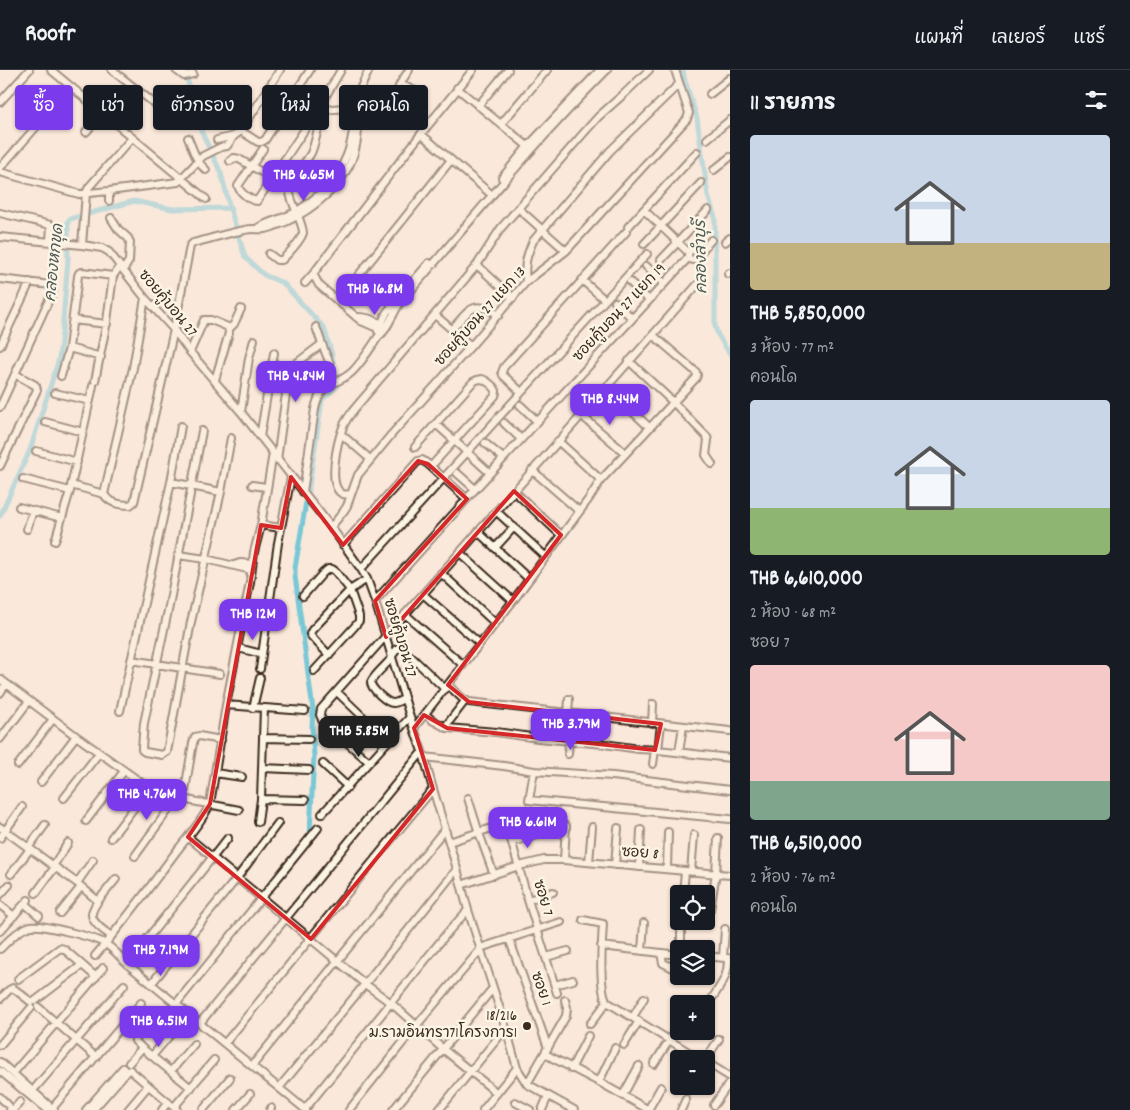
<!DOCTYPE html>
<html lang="th">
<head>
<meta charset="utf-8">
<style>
	body { margin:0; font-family:Dekko,"Playpen Sans Thai",sans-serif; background:#242831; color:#f1f3f6; height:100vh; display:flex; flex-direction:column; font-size:19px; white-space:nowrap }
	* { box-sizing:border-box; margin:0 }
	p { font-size:16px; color:#9ea1a6 }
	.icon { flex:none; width:28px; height:28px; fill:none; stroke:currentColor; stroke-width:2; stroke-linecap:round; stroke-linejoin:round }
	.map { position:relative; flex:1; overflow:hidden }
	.side { display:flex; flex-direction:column; background:#171b24; width:400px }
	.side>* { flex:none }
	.banner { position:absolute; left:15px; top:15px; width:475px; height:45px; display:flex; gap:10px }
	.buttons { position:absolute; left:670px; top:815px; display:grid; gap:10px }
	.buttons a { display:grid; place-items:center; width:45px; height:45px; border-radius:5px; background:#171b24; box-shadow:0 1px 4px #0004; font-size:25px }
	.price { position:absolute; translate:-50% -42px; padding:0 11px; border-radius:10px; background:#7c3aed; color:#fff; font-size:16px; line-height:32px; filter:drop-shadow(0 1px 2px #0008) }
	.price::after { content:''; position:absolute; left:50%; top:30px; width:15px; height:11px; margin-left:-8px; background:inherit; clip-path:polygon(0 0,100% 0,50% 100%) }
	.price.current { background:#222; color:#fff }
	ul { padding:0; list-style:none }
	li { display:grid; align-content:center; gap:10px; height:265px; padding:0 20px }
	li span { display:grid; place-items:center; height:155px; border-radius:5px; color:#555 }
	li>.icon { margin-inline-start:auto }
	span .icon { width:90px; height:90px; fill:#fffc; stroke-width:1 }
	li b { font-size:21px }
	h2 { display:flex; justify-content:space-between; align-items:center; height:60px; padding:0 20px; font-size:21px }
	.pill { padding:0 18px; border-radius:5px; background:#171b24; box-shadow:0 1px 4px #0004; font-size:18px; line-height:45px }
	.pill.current { background:#7c3aed; color:#fff }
	header { display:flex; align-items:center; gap:30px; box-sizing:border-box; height:70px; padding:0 25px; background:#171b24; border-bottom:1px solid #363941 }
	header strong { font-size:24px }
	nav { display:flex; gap:28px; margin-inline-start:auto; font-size:18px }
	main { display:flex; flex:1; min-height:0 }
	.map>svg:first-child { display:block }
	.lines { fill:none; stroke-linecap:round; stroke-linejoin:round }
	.canal { stroke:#7ac8d6; stroke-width:5 }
	.minor-casing { stroke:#3b2a1e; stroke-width:10 }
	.minor { stroke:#fcf5e5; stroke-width:6 }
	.marked { fill:none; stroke:#d62828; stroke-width:4; stroke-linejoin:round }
	.poi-dot { fill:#3b2a1e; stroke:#fcf5e5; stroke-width:2 }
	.labels { text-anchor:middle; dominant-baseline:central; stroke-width:5; stroke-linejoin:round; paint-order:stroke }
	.street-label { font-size:15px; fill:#3b2a1e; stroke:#fcf5e5 }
	.poi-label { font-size:15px; fill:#3b2a1e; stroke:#fcf5e5; text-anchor:end }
	.water-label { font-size:16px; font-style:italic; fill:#4e5955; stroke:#fcf5e5 }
</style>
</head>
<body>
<header>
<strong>Roofr</strong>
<nav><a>แผนที่</a><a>เลเยอร์</a><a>แชร์</a></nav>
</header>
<main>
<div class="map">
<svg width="730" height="1040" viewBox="0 0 730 1040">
	<rect width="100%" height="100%" fill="#fae8da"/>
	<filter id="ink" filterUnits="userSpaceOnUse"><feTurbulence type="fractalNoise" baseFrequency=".02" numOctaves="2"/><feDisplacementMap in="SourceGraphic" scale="10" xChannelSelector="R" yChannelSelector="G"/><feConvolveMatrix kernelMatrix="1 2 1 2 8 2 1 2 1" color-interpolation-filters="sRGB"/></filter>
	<g filter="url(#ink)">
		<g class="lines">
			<!-- canal -->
			<path class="canal" d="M683 0 685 11 697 48 708 126 715 147V257L718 265 730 284
				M230 138 245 187 264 205 283 213 324 258 332 285 337 316 322 330 308 423
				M306 432 295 498V506L313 640 312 657 314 686 310 761
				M0 446 30 380 59 289 62 263 68 189V151L70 149 134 131 172 139 230 138 221 103 196 50 188 12 184 0"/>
			<defs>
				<path id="minor" d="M51 0 206 129
					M112 0 174 49
					M176 0 184 6 193 4
					M400 14 417 22
					M457 18 531 79
					M710 24 730 8
					M0 32 29 0
					M357 32 361 17 369 0
					M350 40a7 7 0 1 1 14 0a7 7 0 1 1-14 0Z
					M478 36 508 0
					M365 42C376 43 383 45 391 37L400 14 409 0
					M501 54 547 0
					M241 61 258 72H261L265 70 310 0
					M86 62 103 43
					M421 64 492 125
					M188 68C193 79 196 92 206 100
					M707 69 730 50
					M217 70 234 66
					M263 79 238 116C240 123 250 130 257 131L317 41 341 0
					M230 91 234 88 239 89 272 108
					M0 98 71 17
					M714 100 730 87
					M0 102 79 124 109 121 178 112 203 86 221 77 227 76 234 66 241 61 280 0
					M502 108 528 76 600 0
					M109 121V131
					M518 138 566 181
					M644 140 688 182
					M0 143 51 155 50 172
					M111 148 118 159 128 168 130 172 129 191 123 200
					M628 157 697 82
					M258 158C270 150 285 149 297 141 318 128 338 108 347 85 352 73 353 60 355 47
					M0 167 82 175 102 178 109 182 145 228 174 260 190 282 241 342 331 457 361 499 367 509 375 531 410 647 424 687 433 719 457 799 468 840 506 958 517 998 527 1014 574 1040
					M725 172 730 168
					M644 174 701 113
					M82 175 86 123 89 117 132 68
					M688 185a5 5 0 1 1 10 0a5 5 0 1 1-10 0Z
					M269 184 277 190H282C288 184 301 170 303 163 304 156 291 132 290 123 288 108 305 95 311 83 316 73 319 45 327 41 334 37 343 39 350 40
					M698 185 711 170
					M661 190 708 140
					M477 195 513 228
					M646 196 664 213
					M728 204 730 203
					M0 209 51 215 53 221 0 337
					M582 210 605 230
					M526 212C524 195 526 187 533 171L610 81 679 14
					M630 212 649 230
					M305 213 313 204
					M338 231 451 90
					M615 232 632 248
					M435 245 471 276
					M356 247C367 246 375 251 385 255
					M73 250 107 254
					M316 257 322 274
					M229 259 234 254 241 239
					M452 259C470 240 472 229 499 245
					M378 261 387 242 429 193
					M384 261 361 251 319 215 313 204 421 64 473 0
					M0 276 30 212
					M69 278 101 287
					M190 282 204 250H211L228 257 229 263 215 310
					M629 291 673 332 707 367 708 370 706 385 712 394
					M61 306 69 278 78 206 79 203 82 202 113 206
					M95 311 107 251 113 206 120 196
					M606 317 649 357
					M521 322 503 305 502 302 504 297 626 162
					M55 323 90 331
					M520 335 537 351
					M241 342 249 288 254 270
					M581 345 625 383
					M45 352 83 362
					M504 353 521 369
					M436 354 490 403
					M202 361 169 536 144 653 142 678V680L145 682 162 685 167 682 191 552 221 422 231 368
					M341 364 370 389
					M260 367 274 283
					M558 371 601 410
					M485 373 503 388
					M415 377 473 312C476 310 478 309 482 309 486 310 495 317 496 321 496 323 496 324 495 326L434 393
					M36 381 77 392
					M277 390 286 324 291 309 290 298 322 274 330 294
					M0 396 37 320 36 316 35 315 15 304
					M532 400 579 441
					M457 403 475 419
					M23 409 70 421
					M171 412 221 422
					M71 415 104 424C109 433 121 435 130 435L134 432 174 260 190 176 193 173C210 169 227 163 245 160 252 158 258 160 264 159 268 159 272 157 275 156 303 147 336 122 349 96 357 80 358 64 359 47
					M252 415 266 417
					M514 421 561 465
					M303 422 315 339C321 310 335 317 352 302 362 292 370 279 378 267 387 261 393 243 400 233 468 154 534 73 607 0
					M104 424 133 298 145 228
					M351 424C348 424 346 425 343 424 326 417 338 370 343 357 346 349 351 343 356 337L477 195 501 158 582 65 598 47 625 23 649 0
					M470 425 688 188
					M19 437 62 448
					M496 441 545 486
					M261 455 281 458
					M331 457 343 442 347 436 358 405 391 365 471 276 526 212 566 181 687 49 689 43 675 0
					M27 459 33 441
					M478 462 528 508
					M55 471 70 421 93 316
					M343 475 418 391 422 390 428 394 467 429 375 531
					M495 478 514 457
					M460 483 513 531
					M178 485 206 489 251 500
					M234 495 240 493 252 494
					M361 499 647 184
					M441 503 495 553
					M423 524 479 573
					M303 526 323 503 328 499H332L335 501 350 520 359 546V551L355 556 314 601
					M405 544 463 595
					M238 578 262 584
					M329 585 312 567 310 564 312 560 350 520 367 509
					M392 586 397 579 402 578 445 619
					M392 588C387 594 373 606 371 612 370 618 387 633 393 633 397 633 401 630 404 629
					M131 590 220 604
					M260 599 278 473 291 407
					M0 609 76 666 153 721 177 728 239 740
					M448 615 462 628 469 632 730 661
					M337 622 388 671
					M0 623 6 614
					M226 635 305 641
					M253 638 260 608
					M120 641 171 412 181 356
					M425 644 432 650 447 658 496 662 538 668 604 674 639 679 658 680 730 688
					M568 644 569 629
					M652 653 653 634
					M445 657 465 631
					M414 658 513 531 588 430 601 410 696 308 697 305 696 302 653 265
					M263 668 309 669
					M538 668 541 641
					M0 669 29 631
					M560 670 564 643
					M658 680 661 654
					M679 682 683 656
					M568 684 569 670
					M424 687 504 696 534 701 613 706 730 720
					M369 692 322 650 320 645 321 639 698 214
					M323 694 348 717
					M653 694 655 680
					M18 695 53 649
					M262 698 309 700
					M534 701 529 730 730 749
					M215 703 242 707
					M41 712 76 666
					M185 720 193 673 195 667 199 666 221 670
					M64 728 99 683
					M468 728 479 763 494 805
					M261 729 305 730
					M503 741 528 830 557 923
					M322 744 410 647
					M86 751 124 701
					M258 752 261 729 264 638
					M0 757 77 813 98 831C96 834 93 839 92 843 91 853 105 861 111 866
					M188 767 365 914 391 933 443 979 497 1023
					M0 768 22 737
					M111 768 149 718
					M449 772 507 753
					M512 772 538 765
					M28 778 45 755
					M135 786 177 728
					M564 790 566 756
					M589 792 592 757
					M615 795 618 758
					M53 796 68 773
					M639 797 641 760
					M667 798 668 762
					M691 802 694 765
					M11 804 30 779
					M77 813 93 790
					M461 815 519 796 544 790H564L730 805
					M36 823 55 797
					M683 824 685 801
					M0 825 9 815
					M528 830 553 822
					M98 831 116 809
					M25 834 39 846
					M0 835 14 846
					M710 840 716 803 718 768
					M60 843 81 817
					M583 850 603 854C602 872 598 918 607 932L700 989
					M0 861 28 830
					M509 868 548 978
					M601 876 679 885
					M480 878 561 852
					M0 879C9 870 19 859 31 856 42 854 93 867 104 873 112 877 120 887 127 894L306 1040
					M681 879V855
					M642 881 644 853
					M661 883 663 893 679 901
					M95 886C124 852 150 817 176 782 188 766 202 752 210 734L226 635 250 512 254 482 261 455 273 383
					M706 886 725 888
					M546 887 568 881
					M723 887 725 859
					M127 894 228 768
					M18 909 60 878 64 879 96 907
					M152 913 237 808 278 753
					M555 915 573 910
					M713 927C723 912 728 906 728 888
					M0 929 9 920 13 918 31 932
					M35 931 82 895
					M176 934 318 758
					M38 937 96 987
					M633 947 644 928
					M200 953 422 682
					M590 954 607 932
					M225 973C295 889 362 803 433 719
					M0 975 31 938
					M624 975 639 951
					M142 978 135 971V969L157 943
					M545 984 599 1012 649 1040
					M152 986 176 958
					M706 989 719 969
					M0 992 54 1040
					M706 992 730 1007
					M129 993 142 978 191 1018
					M654 994 679 955
					M252 996 445 759
					M571 999 588 966
					M16 1000 103 898
					M130 1000 177 1040
					M0 1001 47 1040
					M171 1001 194 974
					M599 1012 615 978
					M527 1014 566 946 567 938 565 930
					M36 1017 124 915
					M279 1018 365 914 457 799
					M623 1025 639 996
					M0 1027 9 1036 10 1040
					M515 1032 530 1040
					M55 1035 141 933
					M714 1035 730 1012
					M174 1037 214 990
					M305 1039 448 862 468 840
					M13 1040 20 1032
					M86 1040 123 998
					M93 1040 127 1001
					M128 1040 148 1016
					M162 1040 168 1032
					M203 1040 230 1008
					M236 1040 250 1024
					M270 1040 271 1038
					M349 1040 416 956 480 880
					M393 1040 493 918
					M439 1040 506 958
					M483 1040 517 998
					M542 1040 548 1026
					M648 1040 661 1017
					M681 1040 686 1029"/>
			</defs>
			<!-- minor casing -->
			<use href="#minor" class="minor-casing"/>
			<!-- minor -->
			<use href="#minor" class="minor"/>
		</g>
	</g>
	<!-- marked area -->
	<path d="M0 0H730V1040H0ZM418 391 428 394 467 429 375 531 386 567 514 421 561 465 448 615 469 632 661 654 655 680 447 658 424 645 414 658 433 719 311 869 188 767 210 734 261 455 281 458 291 407 343 475Z" fill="#fae8da" fill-opacity=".55" fill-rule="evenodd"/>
	<path class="marked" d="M418 391 428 394 467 429 375 531 386 567 514 421 561 465 448 615 469 632 661 654 655 680 447 658 424 645 414 658 433 719 311 869 188 767 210 734 261 455 281 458 291 407 343 475Z"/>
	<!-- markers -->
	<circle class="poi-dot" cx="527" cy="956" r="5"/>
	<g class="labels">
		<!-- street labels -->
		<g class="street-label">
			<text transform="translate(167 234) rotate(50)">ซอยคู้บอน 27</text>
			<text transform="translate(620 243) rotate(-47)">ซอยคู้บอน 27 แยก 19</text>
			<text transform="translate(481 247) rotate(-48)">ซอยคู้บอน 27 แยก 13</text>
			<text transform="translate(399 568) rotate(73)">ซอยคู้บอน 27</text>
			<text transform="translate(640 784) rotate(4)">ซอย 8</text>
			<text transform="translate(542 828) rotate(73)">ซอย 7</text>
			<text transform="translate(540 919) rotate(71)">ซอย 1</text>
		</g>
		<!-- poi labels -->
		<g class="poi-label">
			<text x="517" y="947">18/216<tspan x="517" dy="17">ม.รามอินทรา71โครงการ1</tspan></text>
		</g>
		<!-- water labels -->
		<g class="water-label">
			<text transform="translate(702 187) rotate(-91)">คลองลำบุรี</text>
			<text transform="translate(55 193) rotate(-84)">คลองหกขุด</text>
		</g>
	</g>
</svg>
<div class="buttons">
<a><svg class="icon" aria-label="locate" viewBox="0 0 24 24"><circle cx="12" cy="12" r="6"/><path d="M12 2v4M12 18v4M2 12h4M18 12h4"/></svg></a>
<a><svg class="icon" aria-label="layers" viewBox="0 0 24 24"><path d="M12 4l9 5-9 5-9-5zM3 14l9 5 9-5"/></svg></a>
<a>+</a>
<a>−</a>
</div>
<b class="price" style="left:304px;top:132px">THB 6.65M</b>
<b class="price" style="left:375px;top:246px">THB 16.8M</b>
<b class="price" style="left:296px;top:333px">THB 4.84M</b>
<b class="price" style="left:610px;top:356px">THB 8.44M</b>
<b class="price" style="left:253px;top:571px">THB 12M</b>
<b class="price" style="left:571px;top:681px">THB 3.79M</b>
<b class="price current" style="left:359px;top:688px">THB 5.85M</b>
<b class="price" style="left:147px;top:751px">THB 4.76M</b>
<b class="price" style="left:528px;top:779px">THB 6.61M</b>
<b class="price" style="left:161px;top:907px">THB 7.19M</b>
<b class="price" style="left:159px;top:978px">THB 6.51M</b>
<div class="banner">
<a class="pill current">ซื้อ</a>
<a class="pill">เช่า</a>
<a class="pill">ตัวกรอง</a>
<a class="pill">ใหม่</a>
<a class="pill">คอนโด</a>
</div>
</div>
<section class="side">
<h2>11 รายการ<svg class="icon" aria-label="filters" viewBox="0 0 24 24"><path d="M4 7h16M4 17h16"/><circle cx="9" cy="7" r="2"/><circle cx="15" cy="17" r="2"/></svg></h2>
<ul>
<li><span style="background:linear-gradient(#c9d6e8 70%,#c2b280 0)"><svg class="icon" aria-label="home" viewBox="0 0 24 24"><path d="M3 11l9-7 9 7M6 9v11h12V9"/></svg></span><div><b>THB 5,850,000</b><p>3 ห้อง · 77 m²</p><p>คอนโด</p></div></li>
<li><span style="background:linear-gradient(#c9d6e8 70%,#8fb573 0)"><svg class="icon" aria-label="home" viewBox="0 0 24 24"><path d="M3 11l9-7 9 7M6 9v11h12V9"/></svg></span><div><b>THB 6,610,000</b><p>2 ห้อง · 68 m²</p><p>ซอย 7</p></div></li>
<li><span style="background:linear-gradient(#f6c9c9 75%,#7fa58c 0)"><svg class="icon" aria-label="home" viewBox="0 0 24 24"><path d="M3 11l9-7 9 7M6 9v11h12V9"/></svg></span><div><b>THB 6,510,000</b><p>2 ห้อง · 76 m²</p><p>คอนโด</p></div></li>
</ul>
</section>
</main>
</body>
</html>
